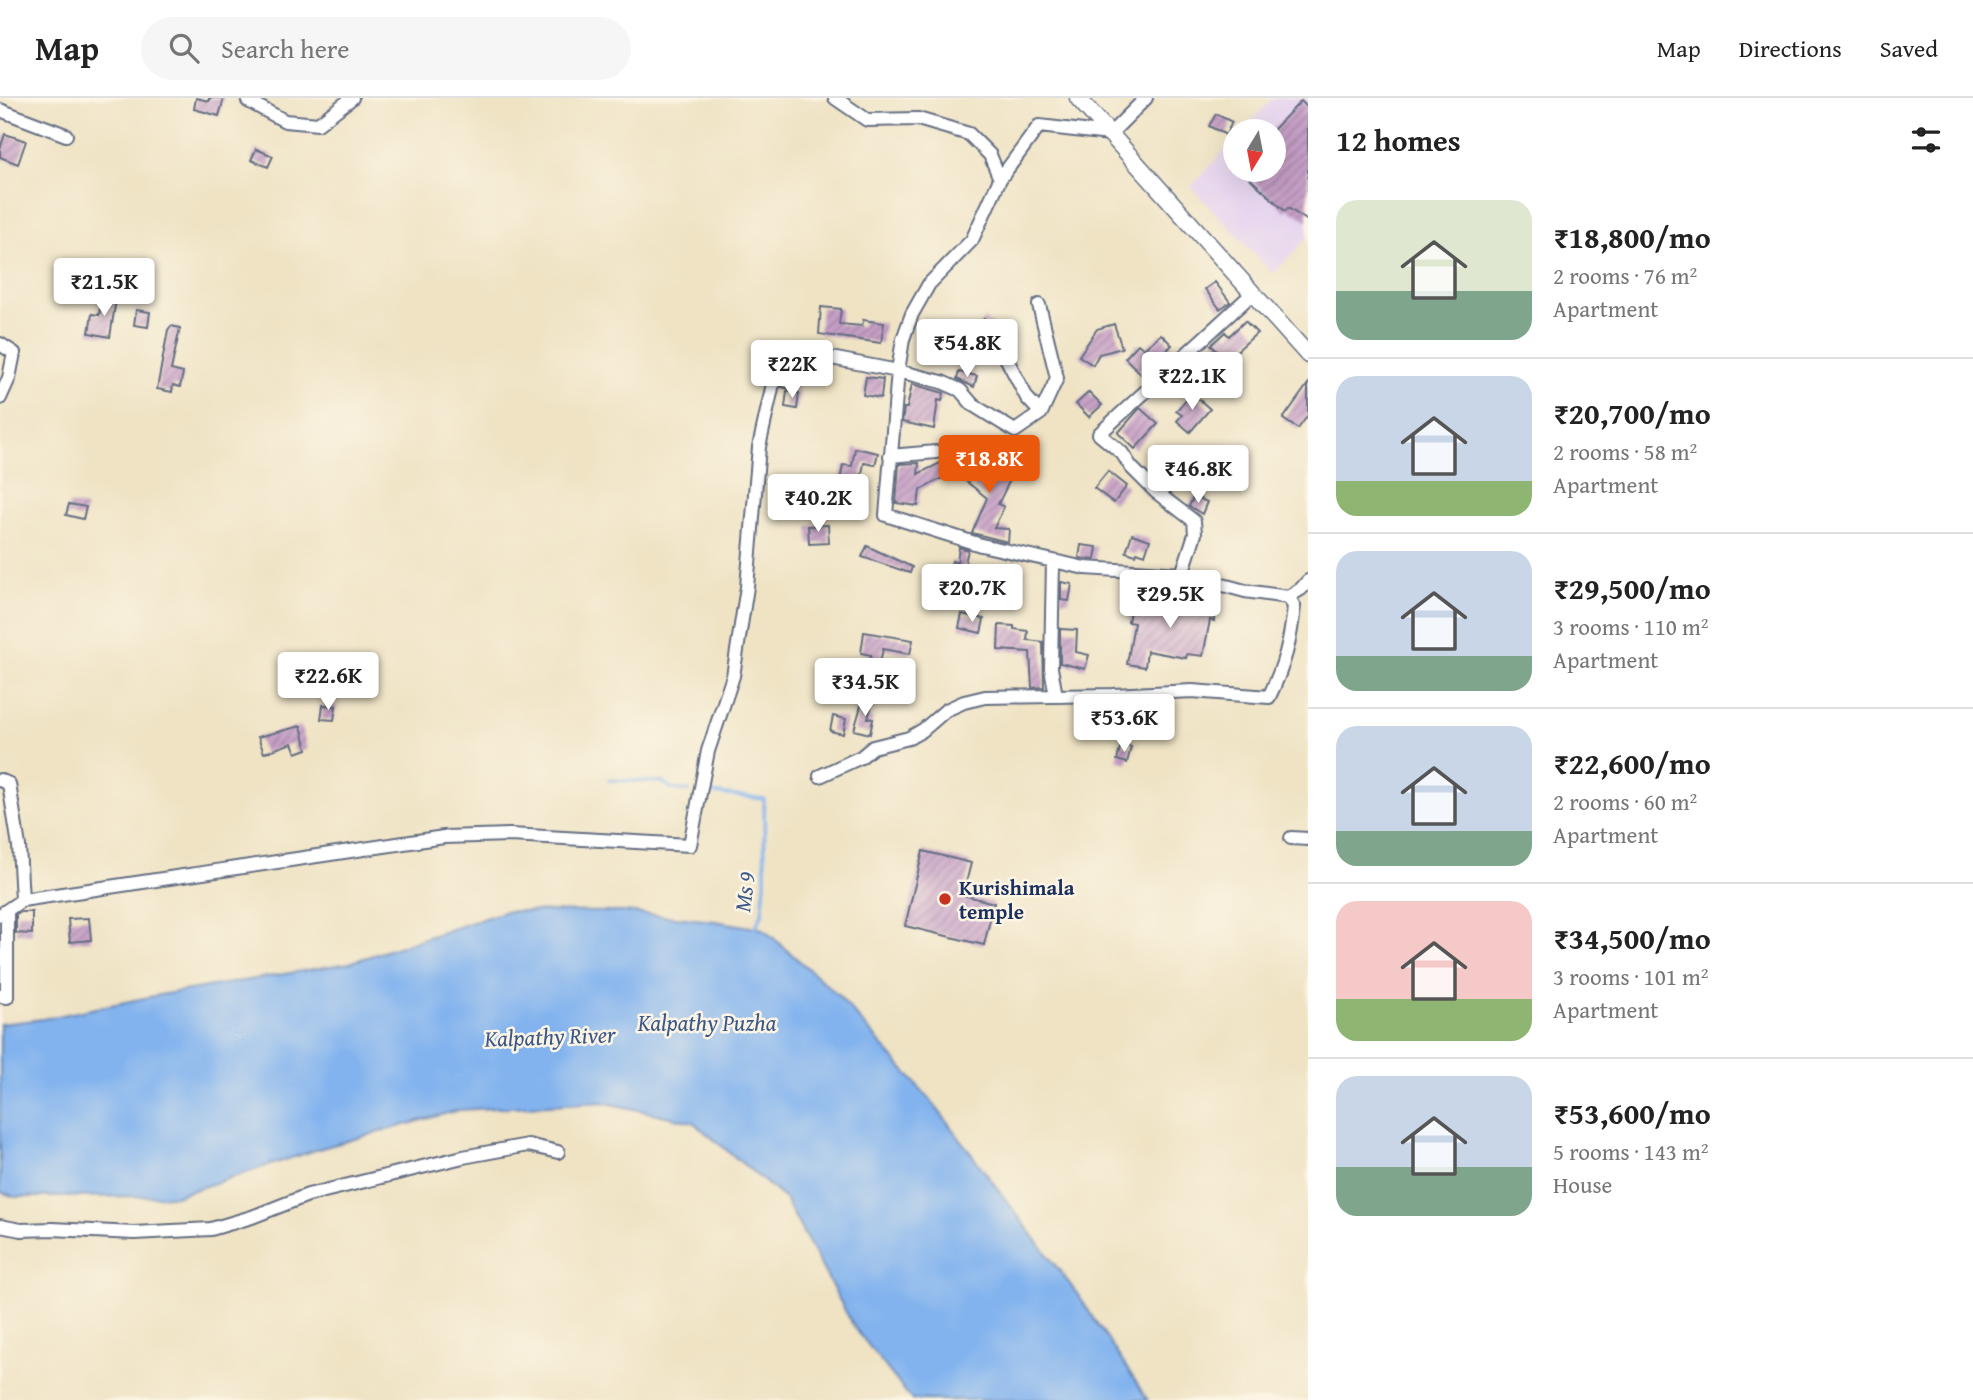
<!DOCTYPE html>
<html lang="en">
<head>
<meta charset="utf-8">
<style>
	body { margin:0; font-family:"Gentium Book Plus",serif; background:#f6f6f6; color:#222; height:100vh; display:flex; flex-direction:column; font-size:26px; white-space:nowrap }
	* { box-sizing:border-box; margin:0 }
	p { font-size:23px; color:#767676 }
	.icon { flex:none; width:38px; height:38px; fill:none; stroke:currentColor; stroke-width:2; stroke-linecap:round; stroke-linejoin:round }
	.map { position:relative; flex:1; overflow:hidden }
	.drawer { display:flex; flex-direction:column; background:#fff; width:665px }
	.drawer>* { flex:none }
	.needle { width:46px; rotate:190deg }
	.tools { position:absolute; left:1223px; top:21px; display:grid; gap:14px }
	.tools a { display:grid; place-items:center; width:63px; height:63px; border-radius:50%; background:#fff; box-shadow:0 7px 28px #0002; font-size:35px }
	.price { position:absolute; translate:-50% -60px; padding:0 16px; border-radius:7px; background:#fff; color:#222; font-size:23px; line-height:46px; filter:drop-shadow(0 2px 4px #0008) }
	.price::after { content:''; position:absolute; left:50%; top:42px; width:21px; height:16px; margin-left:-10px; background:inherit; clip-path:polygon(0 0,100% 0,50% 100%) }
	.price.active { background:#ea580c; color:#fff }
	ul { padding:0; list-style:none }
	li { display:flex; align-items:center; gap:21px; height:175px; padding:0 28px }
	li+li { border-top:2px solid #e0e0e0 }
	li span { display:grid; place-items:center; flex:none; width:196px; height:140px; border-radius:21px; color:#555 }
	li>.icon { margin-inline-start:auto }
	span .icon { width:84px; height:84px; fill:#fffc; stroke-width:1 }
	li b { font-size:30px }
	h2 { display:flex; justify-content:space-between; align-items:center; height:84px; padding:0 28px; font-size:30px }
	header { display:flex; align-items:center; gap:42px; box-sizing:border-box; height:98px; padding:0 35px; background:#fff; border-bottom:2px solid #e0e0e0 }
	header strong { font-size:33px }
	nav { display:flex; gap:38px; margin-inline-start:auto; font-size:24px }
	.search { width:490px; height:63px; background:#f6f6f6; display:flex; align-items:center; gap:18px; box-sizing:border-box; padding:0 24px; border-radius:38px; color:#767676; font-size:26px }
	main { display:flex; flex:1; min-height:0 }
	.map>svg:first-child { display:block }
	.built { fill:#e5d3f0 }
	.water { fill:#82b3ee; stroke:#4e71a6; stroke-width:2 }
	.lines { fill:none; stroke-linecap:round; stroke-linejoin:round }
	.stream { stroke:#82b3ee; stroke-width:3.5 }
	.building { fill:url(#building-hatch) }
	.minor-casing { stroke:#656e82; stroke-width:16 }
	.major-casing { stroke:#656e82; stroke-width:19 }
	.minor { stroke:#fff; stroke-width:12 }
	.major { stroke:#fff; stroke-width:16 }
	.poi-dot { fill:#c8321e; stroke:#fcf5e5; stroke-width:2.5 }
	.labels { text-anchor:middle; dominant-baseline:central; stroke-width:5; stroke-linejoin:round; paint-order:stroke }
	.poi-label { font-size:21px; font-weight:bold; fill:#1b2f5e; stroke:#fcf5e5; text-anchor:start }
	.water-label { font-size:23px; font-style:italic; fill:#3a5789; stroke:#fcf5e5 }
</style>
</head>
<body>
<header>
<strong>Map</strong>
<div class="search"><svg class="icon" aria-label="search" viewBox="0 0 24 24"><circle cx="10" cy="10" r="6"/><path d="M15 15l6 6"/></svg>Search here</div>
<nav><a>Map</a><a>Directions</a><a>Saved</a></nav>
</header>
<main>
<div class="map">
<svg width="1308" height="1302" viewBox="0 0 1308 1302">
	<defs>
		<pattern id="building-hatch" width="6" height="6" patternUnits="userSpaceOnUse" patternTransform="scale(1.75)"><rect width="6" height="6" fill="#c69fc6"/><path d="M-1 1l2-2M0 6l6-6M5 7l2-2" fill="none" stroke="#a082a4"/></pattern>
	</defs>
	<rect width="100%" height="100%" fill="#fcf5e5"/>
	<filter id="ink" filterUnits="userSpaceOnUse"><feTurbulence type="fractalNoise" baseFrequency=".0143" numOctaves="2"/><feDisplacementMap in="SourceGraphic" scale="14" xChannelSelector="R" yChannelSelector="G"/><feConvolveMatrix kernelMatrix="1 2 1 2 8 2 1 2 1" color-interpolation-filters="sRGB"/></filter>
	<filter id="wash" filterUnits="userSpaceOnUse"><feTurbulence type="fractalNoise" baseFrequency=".00686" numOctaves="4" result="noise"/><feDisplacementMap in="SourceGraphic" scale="28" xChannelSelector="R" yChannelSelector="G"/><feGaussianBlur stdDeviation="1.57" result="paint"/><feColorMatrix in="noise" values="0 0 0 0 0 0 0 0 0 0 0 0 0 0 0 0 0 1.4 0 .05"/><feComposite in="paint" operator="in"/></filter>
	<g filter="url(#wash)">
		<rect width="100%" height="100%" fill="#efe3c4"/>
		<!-- built -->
		<path class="built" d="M1273 0H1308V139L1273 176 1191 89 1235 41 1236 72H1274V33H1242Z"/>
		<!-- water -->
		<path class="water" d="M506 813 624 814 715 823 763 831 837 896 932 1004 1078 1197 1148 1302H912L854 1229 785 1101 693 1024 602 1004 459 1012 322 1050 175 1098 16 1099 0 1094V926L43 921 159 897 349 865Z"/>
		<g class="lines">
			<!-- stream -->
			<path class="stream" d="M608 682 662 684 673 691 689 693
				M711 695 764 701 765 784 762 816 754 832"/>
		</g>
		<g id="blocks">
			<!-- building -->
			<path class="building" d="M196 0 209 3V0H224L219 18 194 11Z
				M1301 3 1308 10V123L1288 110 1285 113 1241 72H1274V31Z
				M1216 16 1232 24 1226 37 1209 28Z
				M5 36 26 43 18 66 0 59V51Z
				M256 51 273 58 268 69 251 62Z
				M1215 184 1230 204 1220 211 1205 191Z
				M102 199 116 201 110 239 89 235 92 216 99 217Z
				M821 209 841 211 839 226 862 228 863 222 884 225 881 245 819 236Z
				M136 212 150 214 148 229 134 227Z
				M984 221 997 230 990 241 976 232Z
				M1245 223 1257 235 1221 267 1212 258 1217 253 1211 247 1225 234 1229 238Z
				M1114 226 1122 250 1099 256 1093 267 1079 258 1097 231Z
				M171 228 180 230 171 272 183 275 180 289 173 287 172 294 157 291 168 232Z
				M1161 236 1172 247 1142 277 1125 260 1138 246 1144 251Z
				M789 265 801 267 796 292 781 289 786 268Z
				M959 274 977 278 974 289 957 281Z
				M866 279 883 281 881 300 863 297Z
				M912 286 944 295 942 303 938 302 934 331 902 324 904 310H907Z
				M1308 286V317L1298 331 1283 321Z
				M787 293 799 295 797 311 785 309Z
				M1089 294 1102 307 1089 319 1076 306Z
				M1192 295 1210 311 1190 334 1177 323 1182 317 1176 313Z
				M1140 310 1158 326 1135 351 1118 335Z
				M855 350 878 355 875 367 864 365 859 392 839 389 843 367 852 368Z
				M984 355 994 362 993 364 1014 374 998 406 1004 409 994 430 1009 431 1008 444 972 435 987 400 957 376 964 367 971 373Z
				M942 364 948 377 920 392 918 408 896 405 899 366 919 365 918 376Z
				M1108 373 1127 388 1114 405 1094 390Z
				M1194 398 1207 404 1202 416 1189 408Z
				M69 406 86 409 83 421 66 417Z
				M828 427 829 445 809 446 808 428Z
				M1132 436 1150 442 1145 457 1137 454 1136 457 1126 454Z
				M1081 447 1097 449 1095 462 1079 460Z
				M867 448 912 469 910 475 862 459Z
				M959 449 968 452 960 487 947 484 952 463 957 465Z
				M1061 484 1072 486 1069 503 1061 502Z
				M1175 499 1217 507 1214 523 1210 522 1203 558 1187 556 1186 560 1147 553 1145 569 1127 566 1134 525 1128 524 1131 507 1173 516Z
				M962 516 984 521 981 535 959 530Z
				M999 527 1014 528V531L1028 533 1027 542 1043 544 1044 589 1032 590 1030 554 998 552Z
				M1060 531 1077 532 1076 554 1089 557 1085 571 1060 565Z
				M864 534 913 542 910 556 883 551 878 573 869 572 871 557 861 555Z
				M863 601 873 604 868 620 873 621 870 636 854 632Z
				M323 607 336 608 334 622 321 621Z
				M833 618 846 621 843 636 830 633Z
				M301 628 307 651 296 655 292 645 264 655 258 639Z
				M1121 646 1131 649 1127 665 1117 662Z
				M923 753 971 765 963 797 994 805 984 847 905 828Z
				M21 814H32V836L16 835V816Z
				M89 820 91 842 70 844 68 821Z"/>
		</g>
	</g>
	<g filter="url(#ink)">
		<use href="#blocks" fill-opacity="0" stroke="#656e82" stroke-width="2"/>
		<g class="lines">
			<defs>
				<path id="minor" d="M835 0 867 22 918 21 969 36 990 57 1000 81 1039 28 1110 36 1146 0
					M248 3 285 23 318 26 352 0
					M0 12 66 37
					M1000 81 972 142 929 186 912 216 903 241 898 273 942 284 960 292 973 307 1015 333 1041 315
					M0 246 14 255 9 280 0 300
					M1002 252 1027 300 1041 315 1057 280 1039 207
					M890 358 936 354
					M1053 463 1051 570 1056 598
					M1182 476 1195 436 1194 423 1156 394 1131 369 1122 355 1099 336 1253 195
					M820 678 861 659 873 649 909 640 923 632 946 612 964 604 985 599 1113 597 1192 593 1269 599C1284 568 1291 542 1294 508L1288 499
					M0 682 9 686 19 748 22 802
					M1291 740 1308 741
					M0 817 22 802 444 739 510 737 690 747 708 653 733 578 747 489 759 349 778 263 790 252 898 273 886 417 981 447 1085 470 1182 476 1245 493 1288 499 1301 491 1308 483
					M0 898 7 899V813
					M0 1128 21 1132 52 1131 134 1135 211 1131 252 1119 308 1097 463 1059 528 1047 558 1054"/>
				<path id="major" d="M1078 0 1308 257"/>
			</defs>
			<!-- minor casing -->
			<use href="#minor" class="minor-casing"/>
			<!-- major casing -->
			<use href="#major" class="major-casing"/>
			<!-- minor -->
			<use href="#minor" class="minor"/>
			<!-- major -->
			<use href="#major" class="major"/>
		</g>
	</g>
	<!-- markers -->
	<circle class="poi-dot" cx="945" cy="801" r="7"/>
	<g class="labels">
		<!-- poi labels -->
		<g class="poi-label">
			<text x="959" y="789">Kurishimala<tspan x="959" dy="24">temple</tspan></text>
		</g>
		<!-- water labels -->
		<g class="water-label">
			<text transform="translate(744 794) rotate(-83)">Ms 9</text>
			<text x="707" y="924">Kalpathy Puzha</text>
			<text transform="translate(550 938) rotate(-2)">Kalpathy River</text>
		</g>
	</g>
</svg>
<div class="tools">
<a><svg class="needle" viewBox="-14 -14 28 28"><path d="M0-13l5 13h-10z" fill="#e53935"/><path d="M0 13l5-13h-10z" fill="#767676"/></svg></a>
</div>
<b class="price" style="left:104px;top:220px">₹21.5K</b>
<b class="price" style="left:967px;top:281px">₹54.8K</b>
<b class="price" style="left:792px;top:302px">₹22K</b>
<b class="price" style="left:1192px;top:314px">₹22.1K</b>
<b class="price active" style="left:989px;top:397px">₹18.8K</b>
<b class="price" style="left:1198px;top:407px">₹46.8K</b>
<b class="price" style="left:818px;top:436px">₹40.2K</b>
<b class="price" style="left:972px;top:526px">₹20.7K</b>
<b class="price" style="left:1170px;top:532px">₹29.5K</b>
<b class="price" style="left:328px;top:614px">₹22.6K</b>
<b class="price" style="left:865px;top:620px">₹34.5K</b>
<b class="price" style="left:1124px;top:656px">₹53.6K</b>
</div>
<section class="drawer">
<h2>12 homes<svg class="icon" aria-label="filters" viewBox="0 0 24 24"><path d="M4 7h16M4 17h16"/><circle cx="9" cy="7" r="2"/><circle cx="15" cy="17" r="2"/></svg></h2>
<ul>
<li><span style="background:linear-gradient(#dfe7d0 65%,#7fa58c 0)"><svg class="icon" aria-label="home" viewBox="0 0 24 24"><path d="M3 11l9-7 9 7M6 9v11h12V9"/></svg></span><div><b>₹18,800/mo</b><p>2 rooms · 76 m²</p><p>Apartment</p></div></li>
<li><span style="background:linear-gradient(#c9d6e8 75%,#8fb573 0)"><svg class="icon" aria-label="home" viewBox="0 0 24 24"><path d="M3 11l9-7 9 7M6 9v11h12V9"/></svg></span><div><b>₹20,700/mo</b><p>2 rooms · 58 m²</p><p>Apartment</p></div></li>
<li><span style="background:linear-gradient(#c9d6e8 75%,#7fa58c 0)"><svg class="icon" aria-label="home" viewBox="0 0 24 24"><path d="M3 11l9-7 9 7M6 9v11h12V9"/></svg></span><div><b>₹29,500/mo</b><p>3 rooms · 110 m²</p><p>Apartment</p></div></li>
<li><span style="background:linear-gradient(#c9d6e8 75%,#7fa58c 0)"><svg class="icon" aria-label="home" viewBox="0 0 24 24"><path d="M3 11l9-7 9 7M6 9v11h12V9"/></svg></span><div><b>₹22,600/mo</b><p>2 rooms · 60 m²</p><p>Apartment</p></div></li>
<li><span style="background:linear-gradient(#f6c9c9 70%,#8fb573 0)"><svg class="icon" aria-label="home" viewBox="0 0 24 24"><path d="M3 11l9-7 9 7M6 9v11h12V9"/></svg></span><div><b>₹34,500/mo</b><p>3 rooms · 101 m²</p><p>Apartment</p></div></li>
<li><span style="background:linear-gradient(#c9d6e8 65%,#7fa58c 0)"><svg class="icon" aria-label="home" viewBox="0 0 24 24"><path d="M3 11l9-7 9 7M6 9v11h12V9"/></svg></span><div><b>₹53,600/mo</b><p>5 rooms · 143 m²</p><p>House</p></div></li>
</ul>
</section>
</main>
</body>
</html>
